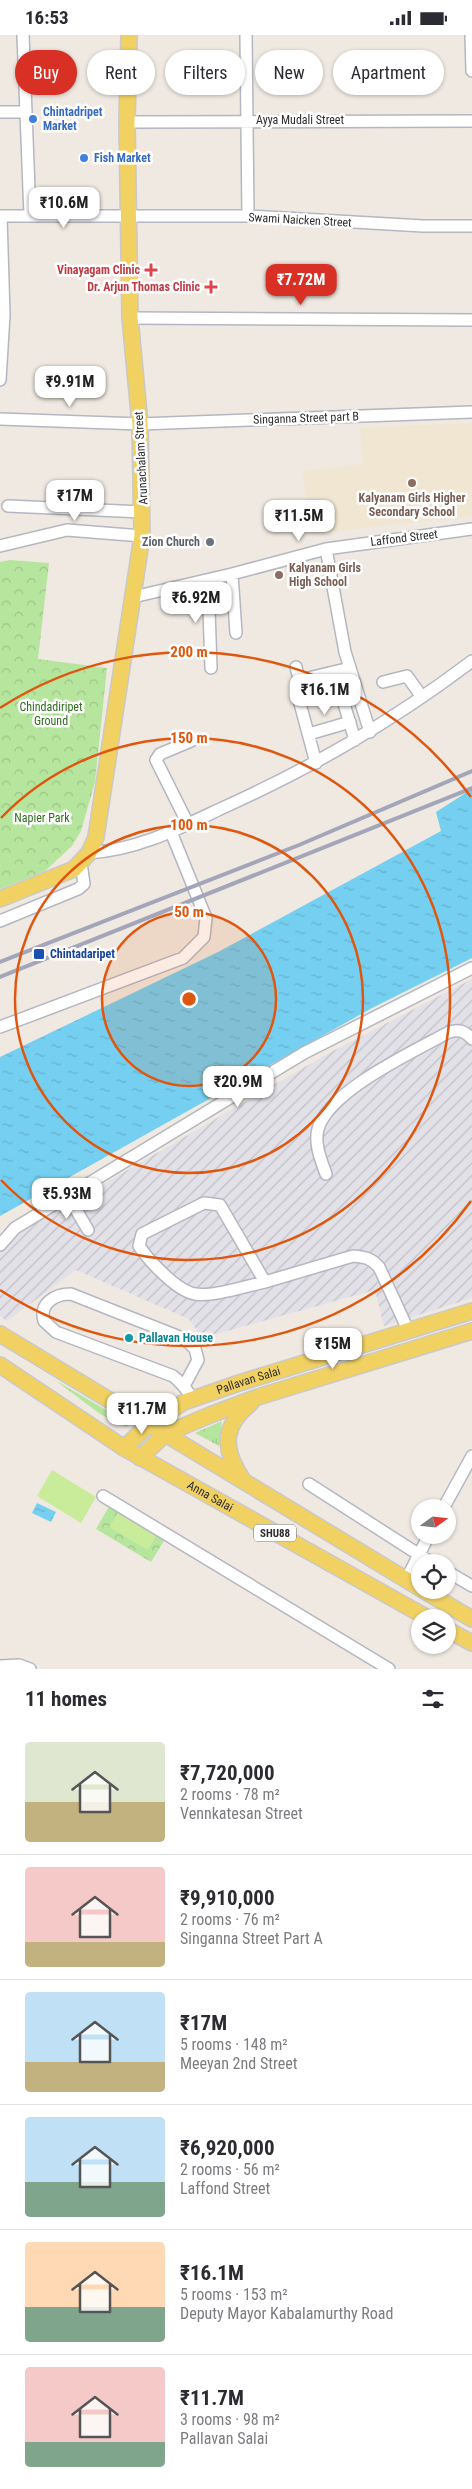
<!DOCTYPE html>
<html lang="en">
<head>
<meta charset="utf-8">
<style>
	body { margin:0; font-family:"Roboto Condensed",sans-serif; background:#f2f2f3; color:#2b2b33; height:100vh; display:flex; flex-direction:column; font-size:19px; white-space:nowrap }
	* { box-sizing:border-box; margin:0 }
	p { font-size:16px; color:#7c7c81 }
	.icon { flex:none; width:28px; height:28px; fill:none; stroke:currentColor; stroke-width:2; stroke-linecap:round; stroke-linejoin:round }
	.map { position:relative; height:1634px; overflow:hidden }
	.sheet { display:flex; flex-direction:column; background:#fff; flex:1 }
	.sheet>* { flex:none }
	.banner { position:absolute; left:15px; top:15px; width:442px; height:45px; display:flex; gap:10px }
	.needle { width:32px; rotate:75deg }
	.fabs { position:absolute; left:411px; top:1464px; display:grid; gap:10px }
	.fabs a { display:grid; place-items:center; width:45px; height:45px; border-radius:50%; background:#fff; box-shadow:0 1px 4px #0004; font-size:25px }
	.price { position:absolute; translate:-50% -42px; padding:0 11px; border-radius:10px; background:#fff; color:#222; font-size:16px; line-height:32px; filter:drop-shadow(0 1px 2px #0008) }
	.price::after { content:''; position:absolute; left:50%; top:30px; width:15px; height:11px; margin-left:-8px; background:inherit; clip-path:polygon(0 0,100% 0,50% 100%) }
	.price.selected { background:#d93025; color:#fff }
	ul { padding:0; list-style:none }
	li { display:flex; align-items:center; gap:15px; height:125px; padding:0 25px }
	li+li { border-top:1px solid #e1e1e2 }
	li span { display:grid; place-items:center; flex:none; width:140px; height:100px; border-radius:5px; color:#555 }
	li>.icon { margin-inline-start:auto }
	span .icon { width:60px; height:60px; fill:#fffc; stroke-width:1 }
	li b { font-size:21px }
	h2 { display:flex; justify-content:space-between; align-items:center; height:60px; padding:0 25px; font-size:21px }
	.tag { padding:0 18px; border-radius:22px; background:#fff; box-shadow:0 1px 4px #0004; font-size:18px; line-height:45px }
	.tag.selected { background:#d93025; color:#fff }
	.status { display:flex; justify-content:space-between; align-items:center; height:35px; padding:0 25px; background:#fff; direction:ltr }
	.status svg { height:14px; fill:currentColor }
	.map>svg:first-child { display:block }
	.industrial { fill:url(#industrial-furrows) }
	.education { fill:#f0e6d1 }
	.grass { fill:url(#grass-tufts) }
	.park { fill:url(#park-crowns) }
	.pitch { fill:#c9ec9a }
	.water { fill:url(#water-ripples) }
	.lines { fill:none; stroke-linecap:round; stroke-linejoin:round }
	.minor-casing { stroke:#b4b7c1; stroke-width:14 }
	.major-casing { stroke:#c9c9c9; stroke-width:18 }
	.minor { stroke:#fff; stroke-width:11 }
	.major { stroke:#f2d163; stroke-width:15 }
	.rail { stroke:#a3a6b8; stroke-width:4 }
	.ring { fill:none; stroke:#df570e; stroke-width:2.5 }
	.shop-dot { fill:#3f7fe0; stroke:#fff; stroke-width:2 }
	.health-dot { fill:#e0444e; stroke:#fff; stroke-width:2 }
	.education-dot { fill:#8d6e63; stroke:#fff; stroke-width:2 }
	.worship-dot { fill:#6b7280; stroke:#fff; stroke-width:2 }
	.transit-dot { fill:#1a4fb4; stroke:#fff; stroke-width:2 }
	.culture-dot { fill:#0f9aa8; stroke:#fff; stroke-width:2 }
	.labels { text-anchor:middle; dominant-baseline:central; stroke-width:5; stroke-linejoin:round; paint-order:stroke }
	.shield { fill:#fff; stroke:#6d6d6d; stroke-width:1 }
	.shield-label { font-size:11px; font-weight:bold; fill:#2e2e2e }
	.shop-label { font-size:12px; font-weight:bold; fill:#366cbe; stroke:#fff; text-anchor:start }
	.street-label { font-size:12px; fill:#2e2e2e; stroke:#fff }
	.health-label { font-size:12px; font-weight:bold; fill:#be3a42; stroke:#fff; text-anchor:end }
	.education-label { font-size:12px; font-weight:bold; fill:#785e54; stroke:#fff }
	.worship-label { font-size:12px; font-weight:bold; fill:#5b616d; stroke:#fff; text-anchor:end }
	.park-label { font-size:12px; fill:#2c6e1b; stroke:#fff }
	.transit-label { font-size:12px; font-weight:bold; fill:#164399; stroke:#fff; text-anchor:start }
	.culture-label { font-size:12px; font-weight:bold; fill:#0d838f; stroke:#fff; text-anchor:start }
	.centre { fill:#df570e; stroke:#fff; stroke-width:2.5 }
	.ring-label { font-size:15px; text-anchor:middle; font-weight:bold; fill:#df570e; stroke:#fff; stroke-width:5; stroke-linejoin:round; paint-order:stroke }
</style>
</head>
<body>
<div class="status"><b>16:53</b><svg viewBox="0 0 49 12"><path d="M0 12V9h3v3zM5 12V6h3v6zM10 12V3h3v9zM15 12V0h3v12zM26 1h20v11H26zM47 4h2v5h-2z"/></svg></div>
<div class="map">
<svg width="472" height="1634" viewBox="0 0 472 1634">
	<defs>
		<pattern id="industrial-furrows" width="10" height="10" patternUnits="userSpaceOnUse" patternTransform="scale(1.25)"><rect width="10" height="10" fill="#e3e1e8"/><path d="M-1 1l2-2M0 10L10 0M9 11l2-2" fill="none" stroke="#c3c1c7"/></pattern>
		<pattern id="grass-tufts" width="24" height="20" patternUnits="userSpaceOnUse" patternTransform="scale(1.25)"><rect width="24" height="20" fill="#b6e59e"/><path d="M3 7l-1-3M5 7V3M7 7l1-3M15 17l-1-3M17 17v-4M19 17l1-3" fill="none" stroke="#9dc588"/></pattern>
		<pattern id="park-crowns" width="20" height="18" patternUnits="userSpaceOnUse" patternTransform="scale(1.25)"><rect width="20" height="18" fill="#b6e59e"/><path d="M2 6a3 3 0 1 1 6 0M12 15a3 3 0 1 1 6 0" fill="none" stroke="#9dc588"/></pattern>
		<pattern id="water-ripples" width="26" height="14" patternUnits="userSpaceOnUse" patternTransform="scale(1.25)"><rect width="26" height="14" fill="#75cff0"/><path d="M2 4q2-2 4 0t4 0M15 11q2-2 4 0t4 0" fill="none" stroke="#66b2ce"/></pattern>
	</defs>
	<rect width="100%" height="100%" fill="#efe9e1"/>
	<!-- industrial -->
	<path class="industrial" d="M472 944V1263L384 1291 375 1255 202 1303 189 1284 76 1235 7 1286 0 1281V1218L14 1201 329 1018Z"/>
	<!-- education -->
	<path class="education" d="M472 388V481L309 499 303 436 363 429 360 393Z"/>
	<!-- grass -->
	<path class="grass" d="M55 1345 130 1389 126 1392 100 1379Z
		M222 1386 219 1411 195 1398Z"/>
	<!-- park -->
	<path class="park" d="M10 525 49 528 38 624 107 633 95 747 81 796 72 811 45 836 0 854V527Z
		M114 1463 170 1496 151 1527 96 1494Z"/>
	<!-- pitch -->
	<path class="pitch" d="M52 1435 96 1462 81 1488 37 1461Z
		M119 1476 157 1499 148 1515 109 1492Z"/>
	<!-- water -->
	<path class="water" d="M472 754V923L372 973 0 1181V1022L218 917 441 796 436 777Z
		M37 1468 56 1477 51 1487 32 1478Z"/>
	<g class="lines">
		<defs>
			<path id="minor" d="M23 0 30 181
				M246 0 248 181
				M471 0 472 36
				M0 77H25
				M127 87 472 86
				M0 181H248L423 191H472
				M130 283 472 285
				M0 345 4 280 1 181
				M0 384 140 389 472 377
				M8 471 143 477
				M0 511 67 495 142 501
				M326 514 345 617 370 697
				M232 539 236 598
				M208 545 211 633
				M133 562 232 539 326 514 472 494
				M296 632 298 640 304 644 350 633
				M383 647 407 641 422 662
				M309 699 350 687
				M316 728 298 661 300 654 337 646 355 705
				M188 789 156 725 160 719 191 706
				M89 818C136 815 176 795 218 775 311 733 390 688 472 626
				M0 886 78 854 84 849 81 828
				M0 992 183 923 204 902 206 883 171 797
				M326 1139C321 1125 314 1109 318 1094 329 1055 415 1016 449 997 459 994 465 996 472 1004
				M68 1161 88 1195
				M0 1210 15 1193 304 1018 472 933
				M265 1247C246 1251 213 1262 195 1259 177 1256 149 1226 139 1211L142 1199 204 1168 220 1170 265 1247 353 1221C365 1222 371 1223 379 1232L409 1297
				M184 1351 198 1325 195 1314 185 1304 71 1259C54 1259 39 1269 44 1286L56 1297 173 1341C182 1348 187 1355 193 1364
				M309 1449 432 1528
				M103 1461 389 1634
				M444 1472 472 1421
				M448 1537 472 1551
				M406 1545 429 1500
				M0 1631 19 1630 30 1634"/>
			<g id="major">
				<path d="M0 864 74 834 89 818 96 802 142 501 140 389 130 283 127 87 129 0"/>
				<path d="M0 1299 420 1553"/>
				<path id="s1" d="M0 1330 124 1413 426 1582"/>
				<path id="s2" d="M124 1413 148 1390 184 1367 239 1348 472 1276"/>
				<path d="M140 1423 165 1399 210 1380 258 1362 472 1296"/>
				<path d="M243 1445C223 1415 221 1392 251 1368"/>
				<path d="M423 1555 472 1584"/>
				<path d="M448 1595 472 1608"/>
			</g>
		</defs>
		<!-- minor casing -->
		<use href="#minor" class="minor-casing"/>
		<!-- major casing -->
		<use href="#major" class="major-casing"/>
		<!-- minor -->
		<use href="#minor" class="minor"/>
		<!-- major -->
		<use href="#major" class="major"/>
		<!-- rail -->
		<path class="rail" d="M0 927 299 810 472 736
			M0 942 472 753"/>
	</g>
	<!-- distance rings -->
	<circle cx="189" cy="964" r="87" fill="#df570e" fill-opacity=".12"/>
	<g class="ring">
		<circle cx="189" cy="964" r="87"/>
		<circle cx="189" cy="964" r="174"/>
		<path d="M1 783A261 261 0 1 1 1 1145"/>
		<path d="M471 1166A347 347 0 0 1 0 1255M0 673A347 347 0 0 1 471 762"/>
	</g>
	<!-- markers -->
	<g class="shop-dot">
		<circle cx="33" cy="84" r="5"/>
		<circle cx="84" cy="123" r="5"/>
	</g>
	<g class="health-dot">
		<path d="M148.5 227.5h5v5h5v5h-5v5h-5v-5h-5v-5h5z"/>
		<path d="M208.5 244.5h5v5h5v5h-5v5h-5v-5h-5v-5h5z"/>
	</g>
	<g class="education-dot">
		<circle cx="412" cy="448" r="5"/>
		<circle cx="279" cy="540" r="5"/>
	</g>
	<circle class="worship-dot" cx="210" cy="507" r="5"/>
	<rect class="transit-dot" x="33" y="913" width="12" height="12" rx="2.5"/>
	<circle class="culture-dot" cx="129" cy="1303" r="5"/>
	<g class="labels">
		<!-- shield labels -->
		<rect class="shield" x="254" y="1489.5" width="42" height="17" rx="4"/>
		<g class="shield-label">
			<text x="275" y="1498">SHU88</text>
		</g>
		<!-- shop labels -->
		<g class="shop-label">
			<text x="43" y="77">Chintadripet<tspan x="43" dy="14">Market</tspan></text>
			<text x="94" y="123">Fish Market</text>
		</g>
		<!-- street labels -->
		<g class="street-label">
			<text x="300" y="85">Ayya Mudali Street</text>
			<text transform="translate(300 185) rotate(3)">Swami Naicken Street</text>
			<text transform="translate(306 383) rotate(-2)">Singanna Street part B</text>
			<text transform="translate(141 423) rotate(-93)">Arunachalam Street</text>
			<text transform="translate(404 503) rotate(-7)">Laffond Street</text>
			<text stroke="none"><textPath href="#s2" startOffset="144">Pallavan Salai</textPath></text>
			<text stroke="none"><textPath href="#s1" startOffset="248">Anna Salai</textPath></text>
		</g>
		<!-- health labels -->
		<g class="health-label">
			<text x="140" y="235">Vinayagam Clinic</text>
			<text x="200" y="252">Dr. Arjun Thomas Clinic</text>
		</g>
		<!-- education labels -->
		<g class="education-label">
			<text x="412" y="463">Kalyanam Girls Higher<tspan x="412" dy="14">Secondary School</tspan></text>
			<text x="289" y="533" text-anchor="start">Kalyanam Girls<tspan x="289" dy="14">High School</tspan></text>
		</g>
		<!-- worship labels -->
		<g class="worship-label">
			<text x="200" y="507">Zion Church</text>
		</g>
		<!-- park labels -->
		<g class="park-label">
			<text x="51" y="672">Chindadiripet<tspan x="51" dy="14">Ground</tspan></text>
			<text x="42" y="783">Napier Park</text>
		</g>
		<!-- transit labels -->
		<g class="transit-label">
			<text x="50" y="919">Chintadaripet</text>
		</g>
		<!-- culture labels -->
		<g class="culture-label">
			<text x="139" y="1303">Pallavan House</text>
		</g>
	</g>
	<circle cx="189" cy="964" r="8" class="centre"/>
	<g class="ring-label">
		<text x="189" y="622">200 m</text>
		<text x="189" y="708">150 m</text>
		<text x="189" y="795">100 m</text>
		<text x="189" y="882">50 m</text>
	</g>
</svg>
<div class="fabs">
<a><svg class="needle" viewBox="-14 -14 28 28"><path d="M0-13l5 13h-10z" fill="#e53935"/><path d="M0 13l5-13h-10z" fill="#7c7c81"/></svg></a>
<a><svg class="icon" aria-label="locate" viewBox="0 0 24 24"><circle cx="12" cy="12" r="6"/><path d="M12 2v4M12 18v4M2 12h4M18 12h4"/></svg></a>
<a><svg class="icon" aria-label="layers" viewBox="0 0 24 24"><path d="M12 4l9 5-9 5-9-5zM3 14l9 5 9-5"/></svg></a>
</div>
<b class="price" style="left:64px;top:194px">₹10.6M</b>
<b class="price selected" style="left:301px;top:271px">₹7.72M</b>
<b class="price" style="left:70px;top:373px">₹9.91M</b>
<b class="price" style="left:75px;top:487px">₹17M</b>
<b class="price" style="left:299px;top:507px">₹11.5M</b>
<b class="price" style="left:196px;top:589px">₹6.92M</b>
<b class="price" style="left:325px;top:681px">₹16.1M</b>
<b class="price" style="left:238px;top:1073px">₹20.9M</b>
<b class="price" style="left:67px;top:1185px">₹5.93M</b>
<b class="price" style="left:333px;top:1335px">₹15M</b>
<b class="price" style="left:142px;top:1400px">₹11.7M</b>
<div class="banner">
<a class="tag selected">Buy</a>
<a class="tag">Rent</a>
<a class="tag">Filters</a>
<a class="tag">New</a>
<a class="tag">Apartment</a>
</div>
</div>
<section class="sheet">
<h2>11 homes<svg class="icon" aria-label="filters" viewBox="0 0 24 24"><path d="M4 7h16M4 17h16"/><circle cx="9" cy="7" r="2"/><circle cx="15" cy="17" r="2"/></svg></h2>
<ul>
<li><span style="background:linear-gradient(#dfe7d0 60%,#c2b280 0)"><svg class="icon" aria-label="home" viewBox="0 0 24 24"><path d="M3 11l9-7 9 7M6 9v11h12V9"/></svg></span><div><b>₹7,720,000</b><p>2 rooms · 78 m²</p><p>Vennkatesan Street</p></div></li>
<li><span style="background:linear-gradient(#f6c9c9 75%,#c2b280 0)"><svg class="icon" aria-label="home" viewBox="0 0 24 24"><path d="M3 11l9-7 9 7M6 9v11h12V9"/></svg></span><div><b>₹9,910,000</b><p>2 rooms · 76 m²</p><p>Singanna Street Part A</p></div></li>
<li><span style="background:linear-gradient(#bfe0f5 70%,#c2b280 0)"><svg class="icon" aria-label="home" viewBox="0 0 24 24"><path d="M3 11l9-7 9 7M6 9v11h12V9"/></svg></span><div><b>₹17M</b><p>5 rooms · 148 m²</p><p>Meeyan 2nd Street</p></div></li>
<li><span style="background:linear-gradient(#bfe0f5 65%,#7fa58c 0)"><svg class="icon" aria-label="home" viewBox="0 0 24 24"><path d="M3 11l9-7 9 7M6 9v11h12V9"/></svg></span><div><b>₹6,920,000</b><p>2 rooms · 56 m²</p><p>Laffond Street</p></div></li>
<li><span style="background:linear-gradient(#ffd9b3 65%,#7fa58c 0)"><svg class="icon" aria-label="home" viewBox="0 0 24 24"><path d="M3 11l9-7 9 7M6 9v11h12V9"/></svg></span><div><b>₹16.1M</b><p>5 rooms · 153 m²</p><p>Deputy Mayor Kabalamurthy Road</p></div></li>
<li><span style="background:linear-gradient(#f6c9c9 75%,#7fa58c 0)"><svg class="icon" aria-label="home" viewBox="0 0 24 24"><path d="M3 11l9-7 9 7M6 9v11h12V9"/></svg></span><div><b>₹11.7M</b><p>3 rooms · 98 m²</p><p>Pallavan Salai</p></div></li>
</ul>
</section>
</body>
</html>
